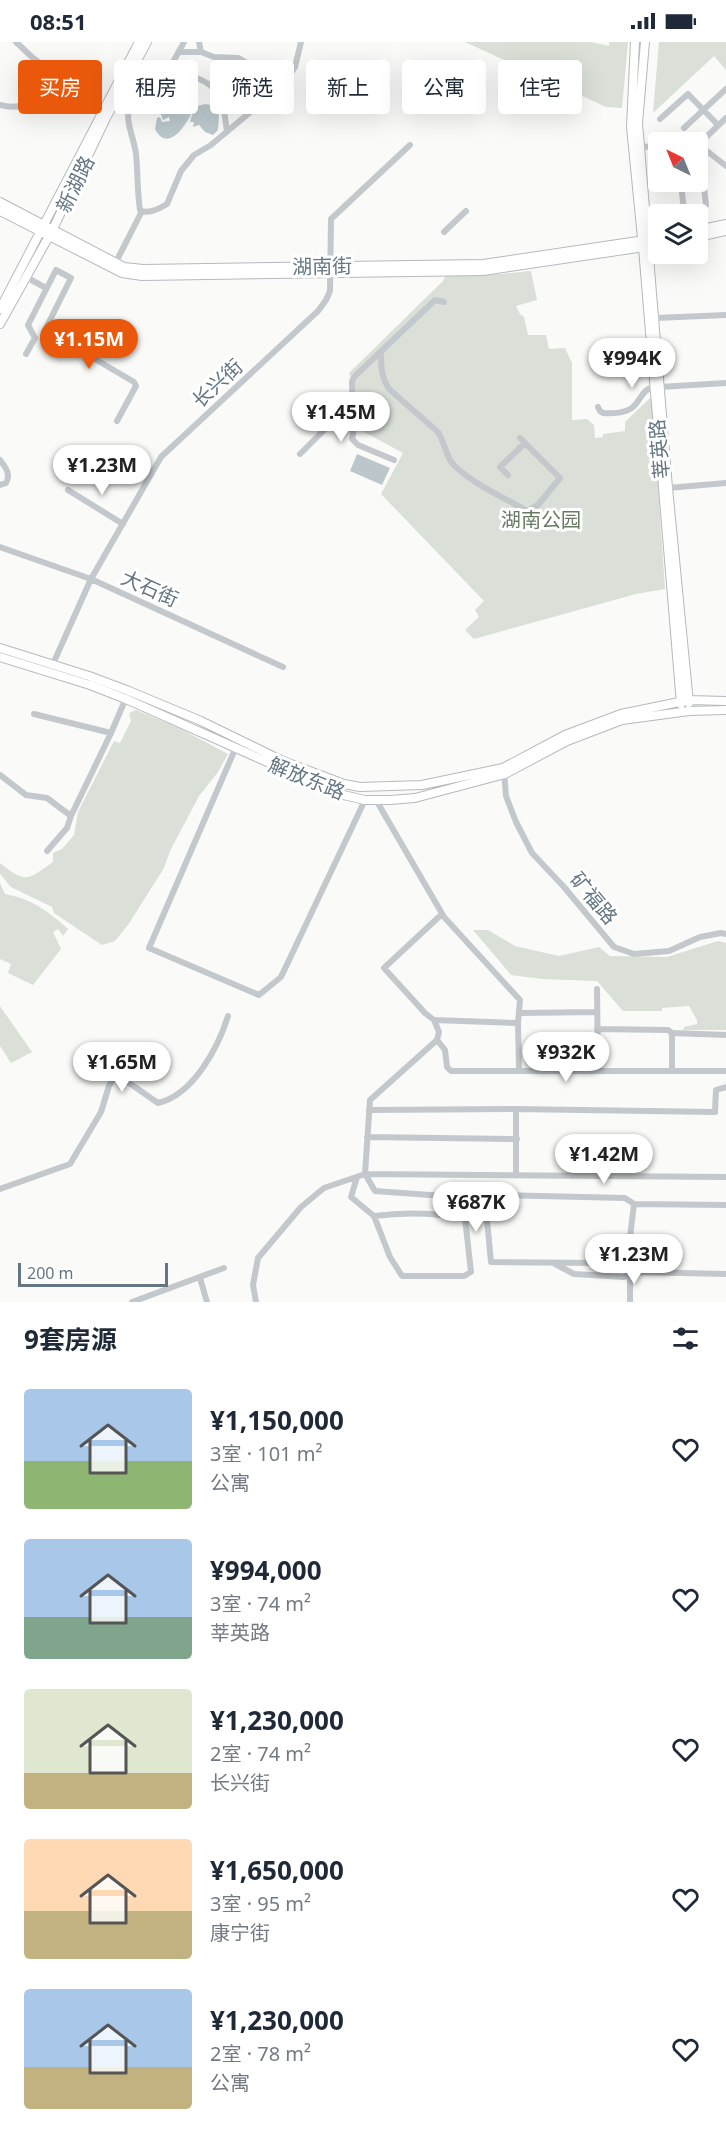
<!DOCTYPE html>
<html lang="zh">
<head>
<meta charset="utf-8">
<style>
	body { margin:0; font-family:"Noto Sans","Noto Sans SC",sans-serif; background:#f6f6f7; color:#1f2937; height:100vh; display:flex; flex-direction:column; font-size:22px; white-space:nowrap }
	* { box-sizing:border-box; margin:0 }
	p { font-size:20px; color:#747a83 }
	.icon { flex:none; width:33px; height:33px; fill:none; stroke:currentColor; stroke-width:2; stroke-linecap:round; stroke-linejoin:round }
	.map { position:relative; height:1260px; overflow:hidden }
	.details { display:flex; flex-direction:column; background:#fff; flex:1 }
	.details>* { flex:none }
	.guide { position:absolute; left:18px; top:18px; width:690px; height:54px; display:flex; gap:12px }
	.needle { width:39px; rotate:317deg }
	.controls { position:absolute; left:648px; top:90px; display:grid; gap:12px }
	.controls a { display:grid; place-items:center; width:60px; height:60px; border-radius:6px; background:#fff; box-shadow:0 6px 24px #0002; font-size:30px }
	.scale { position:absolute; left:18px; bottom:15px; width:150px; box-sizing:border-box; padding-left:6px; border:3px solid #657683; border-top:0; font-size:16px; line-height:21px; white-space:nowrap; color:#657683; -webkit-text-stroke:4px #fff; paint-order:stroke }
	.price { position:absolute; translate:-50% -51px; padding:0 14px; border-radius:21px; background:#fff; color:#222; font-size:20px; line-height:39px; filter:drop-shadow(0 2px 3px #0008) }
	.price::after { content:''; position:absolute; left:50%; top:36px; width:18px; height:14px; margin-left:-9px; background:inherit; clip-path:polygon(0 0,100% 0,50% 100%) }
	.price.active { background:#ea580c; color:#fff }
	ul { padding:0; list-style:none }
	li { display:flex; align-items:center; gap:18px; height:150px; padding:0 24px }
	li span { display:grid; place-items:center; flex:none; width:168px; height:120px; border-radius:6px; color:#555 }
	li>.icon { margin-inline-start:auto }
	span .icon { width:72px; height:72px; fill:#fffc; stroke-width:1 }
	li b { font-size:26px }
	h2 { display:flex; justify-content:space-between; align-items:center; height:72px; padding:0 24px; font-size:26px }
	.pill { padding:0 21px; border-radius:6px; background:#fff; box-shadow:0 6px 24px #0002; font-size:21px; line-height:54px }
	.pill.active { background:#ea580c; color:#fff }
	.status { display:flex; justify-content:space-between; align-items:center; height:42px; padding:0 30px; background:#fff; direction:ltr }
	.status svg { height:16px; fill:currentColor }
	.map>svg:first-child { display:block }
	.green { fill:#dadfd7 }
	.water { fill:#bbc7cb }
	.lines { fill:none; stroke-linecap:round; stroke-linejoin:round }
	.major-casing { stroke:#b5babe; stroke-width:10 }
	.minor { stroke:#c3c8cc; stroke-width:6 }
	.major { stroke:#fff; stroke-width:8 }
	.labels { text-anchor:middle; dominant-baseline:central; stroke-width:6; stroke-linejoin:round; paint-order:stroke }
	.street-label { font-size:20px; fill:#657683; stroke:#fff }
	.park-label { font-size:20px; fill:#687a64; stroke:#fff }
</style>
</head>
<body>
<div class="status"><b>08:51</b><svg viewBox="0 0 49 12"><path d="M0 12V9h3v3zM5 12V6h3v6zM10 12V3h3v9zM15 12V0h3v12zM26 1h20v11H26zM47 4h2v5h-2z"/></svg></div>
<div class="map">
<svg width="726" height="1260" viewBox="0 0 726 1260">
	<rect width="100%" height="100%" fill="#fafaf8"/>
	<!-- green -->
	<path class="green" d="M465 0H591L609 4V0H628L622 66 606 65Z
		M659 0H726V28L714 14 653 71Z
		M531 229 537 258 516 264 520 272 524 275 528 293H546L549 307 565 306 572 321V378L587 377 594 383 595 396 603 395V392L625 389V380L652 354 665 547 636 552 474 597 465 588 479 575 475 568 484 559 381 452 403 411 353 384 355 381 356 350 349 331 443 239 446 233 501 232Z
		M136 668 179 686 228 712 218 730 199 754 170 809 164 826 128 883 115 899 102 903 54 871 52 865 11 845 0 832V821C26 842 27 838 53 820V811L62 807 74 793 78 770 114 699 120 701 131 679 129 671Z
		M0 841 5 852C32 857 48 869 68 887L63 894 58 887 53 890 61 907 33 943 8 931 11 922 0 917Z
		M473 888H488L515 904 559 914 599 905 610 914 667 915 718 899 726 901V988H683L684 985 697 982V978L689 964 662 966V969H623L597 939 542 937 511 933Z
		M0 964 32 1010 11 1021 0 1004Z"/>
	<!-- water -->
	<path class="water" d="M205 62 211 63 219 73 218 88 213 93 205 90 199 83 193 85 194 80H190L194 65Z
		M171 63 185 66 191 73C186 82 168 112 155 87L157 76 160 75 162 80 170 79 169 75 163 78 160 70 165 65Z
		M357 412 390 426 382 443 350 429Z"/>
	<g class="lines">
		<defs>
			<path id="major" d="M635 0 631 85 643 206 681 662
				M645 0 638 81 668 446 689 661
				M0 160 124 225 143 227 483 222 658 196
				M0 169 122 231 142 234 483 229 658 203
				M698 188 726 182
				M698 195 726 189
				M0 267 139 0
				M0 282 53 187 106 76 147 0
				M0 606 89 634 129 649 201 679 283 719 344 742 360 745 422 743 503 726 565 693 621 672 689 658 726 659
				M0 615 90 643 126 657 339 752 365 758H390L415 756 505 732 567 699 622 678 689 669 726 668"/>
		</defs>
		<!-- major casing -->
		<use href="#major" class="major-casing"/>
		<!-- minor -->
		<path class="minor" d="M16 0 33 16 103 68
			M199 0 201 10
			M179 10H201L214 15 238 16 269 33 286 38
			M166 33 184 0
			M0 63C28 71 39 52 53 31
			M660 77 688 52 717 82
			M684 86 726 47
			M227 90C225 75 224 57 213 46 190 23 142 32 130 62 124 79 134 95 136 112 138 131 137 149 140 168 148 173 159 167 167 162L181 129 194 113 211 103 273 51 286 38 295 25 301 0
			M698 102 726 124
			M640 105 658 104
			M681 140 684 170
			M706 163 699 102 726 76
			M444 190 466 169
			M116 220 142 169
			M26 235 46 246
			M655 276 726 273
			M381 309C381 324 381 335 389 347L438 390C443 399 445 407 449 416 458 435 509 458 527 469L538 463 560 436 520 396
			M26 312 35 296 28 283 56 228 71 236 44 290 83 310 134 340 136 344 117 379
			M660 345 726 341
			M598 365 600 369 603 371C612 372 626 371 633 365 641 358 642 347 654 345
			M351 381 353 379 352 339 355 334 435 258 444 260
			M300 412 335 377H347L354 387 352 397 358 403 394 418
			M0 418C6 426 11 432 6 441L0 443
			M508 433 500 425 525 401
			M668 446 726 441
			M68 448 123 482
			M0 505 91 537 283 625
			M52 624 91 537 161 415 318 269 326 258 330 249 331 177 410 103
			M34 672 111 691
			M236 705 149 906 259 953 281 935 365 758
			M504 729 506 754 516 780 532 811 564 845 614 905 634 912 669 909 700 895 721 891 726 892
			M0 733 26 753 47 756 71 774
			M376 758 444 875 520 958 518 981 434 978 425 971 384 926 442 872
			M47 809 67 786 71 774 111 691 129 649
			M597 947 598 1029
			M519 971 597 970
			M518 981 519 1029
			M597 987 668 988 672 991 726 993
			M672 991V1029
			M437 998 445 1008 447 1025 451 1029H726
			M516 1067V1133
			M369 1068 516 1067 715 1070 716 1048 726 1045
			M367 1095 517 1097
			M365 1132 726 1135
			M365 1132 375 1149 485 1157 491 1220 598 1221
			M357 1135 351 1155 374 1174 390 1215 402 1234H464L471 1230 465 1176C436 1171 403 1170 374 1174
			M0 1147 70 1122 101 1070 109 1044 113 1037 122 1036 158 1061C193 1053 218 1006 228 974
			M483 1156 502 1153 625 1156 634 1162 726 1163
			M555 1222 574 1232 624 1235 635 1230 726 1232
			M200 1236 207 1260
			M132 1260 224 1226
			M256 1260 253 1243 258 1216 301 1165 324 1146 365 1132 370 1058 437 998 439 990 434 978
			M630 1260V1195L634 1162"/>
		<!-- major -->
		<use href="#major" class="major"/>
	</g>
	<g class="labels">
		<!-- street labels -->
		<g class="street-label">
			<text transform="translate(75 142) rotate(-64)">新湖路</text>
			<text transform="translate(322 224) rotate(-1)">湖南街</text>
			<text transform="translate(217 341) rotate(-43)">长兴街</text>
			<text transform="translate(659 407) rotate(-95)">莘英路</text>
			<text transform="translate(150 546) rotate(24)">大石街</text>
			<text transform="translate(307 736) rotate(22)">解放东路</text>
			<text transform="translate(594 856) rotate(50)">矿福路</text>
		</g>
		<!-- park labels -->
		<g class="park-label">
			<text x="541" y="477">湖南公园</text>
		</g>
	</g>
</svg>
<div class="controls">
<a><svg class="needle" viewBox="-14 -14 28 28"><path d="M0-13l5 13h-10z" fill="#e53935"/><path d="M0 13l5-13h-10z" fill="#747a83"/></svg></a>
<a><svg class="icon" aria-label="layers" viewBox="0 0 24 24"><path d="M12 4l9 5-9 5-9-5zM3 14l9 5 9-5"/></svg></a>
</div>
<div class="scale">200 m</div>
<b class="price active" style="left:89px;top:328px">¥1.15M</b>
<b class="price" style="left:632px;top:347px">¥994K</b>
<b class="price" style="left:341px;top:401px">¥1.45M</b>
<b class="price" style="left:102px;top:454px">¥1.23M</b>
<b class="price" style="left:566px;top:1041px">¥932K</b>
<b class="price" style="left:122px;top:1051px">¥1.65M</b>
<b class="price" style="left:604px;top:1143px">¥1.42M</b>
<b class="price" style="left:476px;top:1191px">¥687K</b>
<b class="price" style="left:634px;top:1243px">¥1.23M</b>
<div class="guide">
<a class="pill active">买房</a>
<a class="pill">租房</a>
<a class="pill">筛选</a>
<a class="pill">新上</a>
<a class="pill">公寓</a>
<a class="pill">住宅</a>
</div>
</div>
<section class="details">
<h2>9套房源<svg class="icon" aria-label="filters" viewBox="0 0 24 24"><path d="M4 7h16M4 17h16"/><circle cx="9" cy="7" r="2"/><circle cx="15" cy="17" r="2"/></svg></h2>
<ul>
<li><span style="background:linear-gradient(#a9c7e8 60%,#8fb573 0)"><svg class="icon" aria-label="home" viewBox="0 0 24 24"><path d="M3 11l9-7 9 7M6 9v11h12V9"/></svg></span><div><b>¥1,150,000</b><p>3室 · 101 m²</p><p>公寓</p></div><svg class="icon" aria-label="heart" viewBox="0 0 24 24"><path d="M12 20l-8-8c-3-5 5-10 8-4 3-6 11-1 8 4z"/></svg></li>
<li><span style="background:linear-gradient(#a9c7e8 65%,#7fa58c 0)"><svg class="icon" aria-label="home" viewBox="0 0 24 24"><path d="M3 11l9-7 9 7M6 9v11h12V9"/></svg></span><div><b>¥994,000</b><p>3室 · 74 m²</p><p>莘英路</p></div><svg class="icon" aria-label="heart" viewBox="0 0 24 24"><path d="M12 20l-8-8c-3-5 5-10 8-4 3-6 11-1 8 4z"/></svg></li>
<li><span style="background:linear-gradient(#dfe7d0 70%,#c2b280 0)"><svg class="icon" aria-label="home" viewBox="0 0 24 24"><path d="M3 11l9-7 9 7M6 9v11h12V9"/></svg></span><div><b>¥1,230,000</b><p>2室 · 74 m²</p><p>长兴街</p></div><svg class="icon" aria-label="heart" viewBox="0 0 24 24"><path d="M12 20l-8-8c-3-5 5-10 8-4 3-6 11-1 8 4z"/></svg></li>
<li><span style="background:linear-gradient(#ffd9b3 60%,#c2b280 0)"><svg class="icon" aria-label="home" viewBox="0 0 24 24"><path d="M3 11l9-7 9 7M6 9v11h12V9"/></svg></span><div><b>¥1,650,000</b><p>3室 · 95 m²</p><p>康宁街</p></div><svg class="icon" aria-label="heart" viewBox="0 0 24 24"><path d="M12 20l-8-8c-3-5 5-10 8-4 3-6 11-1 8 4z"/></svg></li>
<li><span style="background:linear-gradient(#a9c7e8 65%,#c2b280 0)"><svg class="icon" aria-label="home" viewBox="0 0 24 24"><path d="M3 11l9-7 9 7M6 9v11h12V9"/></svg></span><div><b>¥1,230,000</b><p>2室 · 78 m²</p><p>公寓</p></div><svg class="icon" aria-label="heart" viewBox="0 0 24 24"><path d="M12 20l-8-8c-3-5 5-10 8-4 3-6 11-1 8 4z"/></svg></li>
</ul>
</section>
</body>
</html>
